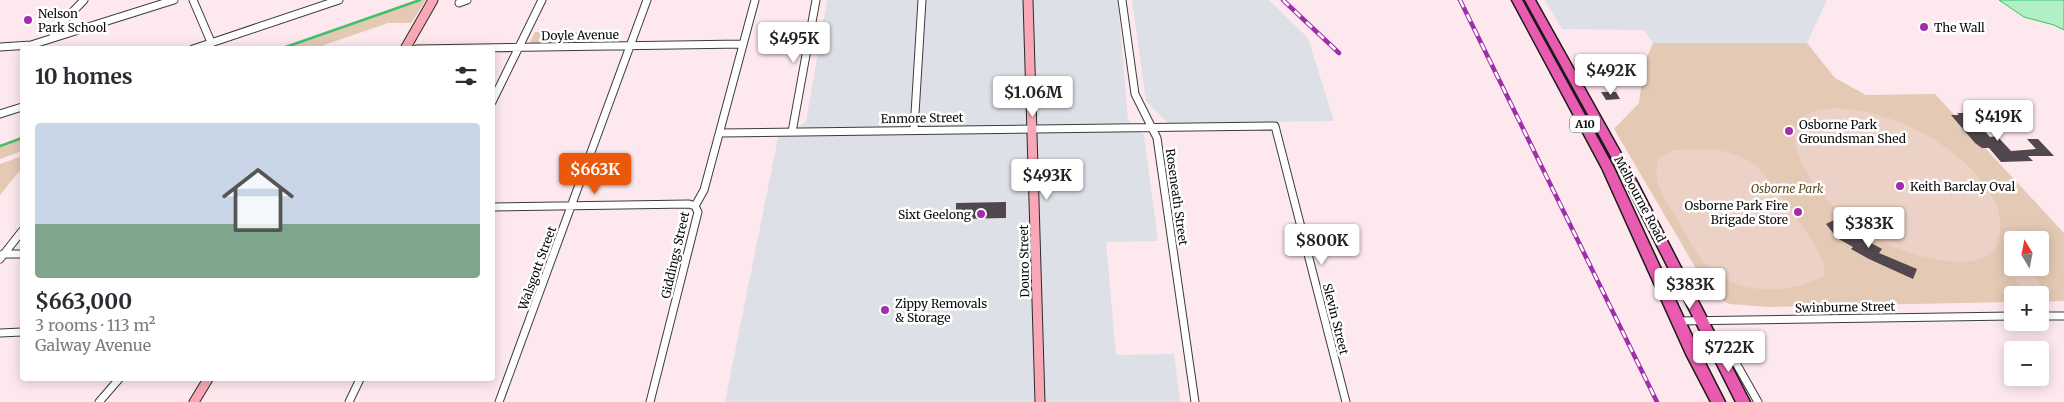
<!DOCTYPE html>
<html lang="en">
<head>
<meta charset="utf-8">
<style>
	body { margin:0; font-family:Merriweather,serif; background:#f2f2f3; color:#2b2b33; height:100vh; display:flex; flex-direction:column; font-size:19px; white-space:nowrap }
	* { box-sizing:border-box; margin:0 }
	p { font-size:16px; color:#7c7c81 }
	.icon { flex:none; width:28px; height:28px; fill:none; stroke:currentColor; stroke-width:2; stroke-linecap:round; stroke-linejoin:round }
	.map { position:relative; flex:1; overflow:hidden }
	.drawer { position:absolute; left:20px; top:46px; width:475px; height:335px; display:flex; flex-direction:column; background:#fff; border-radius:5px; box-shadow:0 2px 12px #0003 }
	.drawer>* { flex:none }
	.needle { width:32px; rotate:350deg }
	.fabs { position:absolute; left:2004px; top:231px; display:grid; gap:10px }
	.fabs a { display:grid; place-items:center; width:45px; height:45px; border-radius:5px; background:#fff; box-shadow:0 2px 12px #0003; font-size:25px }
	.price { position:absolute; translate:-50% -42px; padding:0 11px; border-radius:5px; background:#fff; color:#222; font-size:16px; line-height:32px; filter:drop-shadow(0 1px 2px #0008) }
	.price::after { content:''; position:absolute; left:50%; top:30px; width:15px; height:11px; margin-left:-8px; background:inherit; clip-path:polygon(0 0,100% 0,50% 100%) }
	.price.on { background:#ea580c; color:#fff }
	ul { padding:0; list-style:none }
	li { display:grid; align-content:center; gap:10px; height:265px; padding:0 15px }
	li+li { border-top:1px solid #e1e1e2 }
	li span { display:grid; place-items:center; height:155px; border-radius:5px; color:#555 }
	li>.icon { margin-inline-start:auto }
	span .icon { width:90px; height:90px; fill:#fffc; stroke-width:1 }
	li b { font-size:21px }
	h2 { display:flex; justify-content:space-between; align-items:center; height:60px; padding:0 15px; font-size:21px }
	.map>svg:first-child { display:block }
	.industrial { fill:#dee0e8 }
	.green { fill:#e4c9b5; fill-rule:evenodd }
	.pitch { fill:#ecd1c6 }
	.water { fill:#b1f0c5; stroke:#3ec16a }
	.lines { fill:none; stroke-linecap:round; stroke-linejoin:round }
	.stream { stroke:#3ec16a; stroke-width:2.5 }
	.building { fill:#51474e }
	.street-casing { stroke:#3c3c3c; stroke-width:9 }
	.secondary-casing { stroke:#2b2b2b; stroke-width:11 }
	.highway-casing { stroke:#1a1a1a; stroke-width:3 }
	.street { stroke:#fff; stroke-width:7 }
	.secondary { stroke:#f8a8b6; stroke-width:9 }
	.highway { fill:#e85bb0; fill-rule:evenodd }
	.rail-casing { stroke:#9f2ead; stroke-width:4.5 }
	.rail { stroke:#fff; stroke-width:2.5; stroke-dasharray:8; stroke-linecap:butt }
	.poi-dot { fill:#9f2ead; stroke:#fff; stroke-width:2 }
	.labels { text-anchor:middle; dominant-baseline:central; stroke-width:5; stroke-linejoin:round; paint-order:stroke }
	.shield { fill:#fff; stroke:#535353; stroke-width:1 }
	.shield-label { font-size:11px; font-weight:bold; fill:#090909 }
	.poi-label { font-size:12px; fill:#090909; stroke:#fff; text-anchor:start }
	.street-label { font-size:12px; fill:#090909; stroke:#fff }
	.park-label { font-size:12px; font-style:italic; fill:#5a4b20; stroke:#fff }
</style>
</head>
<body>
<div class="map">
<svg width="2064" height="402" viewBox="0 0 2064 402">
	<rect width="100%" height="100%" fill="#fde8ed"/>
	<!-- industrial -->
	<path class="industrial" d="M827 0H1118L1128 120 1144 135 1158 241 1106 242 1116 355 1174 354 1180 402H725L778 138 806 122Z
		M1132 0H1269L1308 38 1334 121 1168 123 1146 101Z
		M1545 0H1827L1807 43H1653L1644 30 1562 29Z"/>
	<!-- green -->
	<path class="green" d="M420 0H426L411 23H388L324 45 323 49H278Z
		M535 32H581L576 43 529 44Z
		M1653 43H1807L1835 78 1866 95 1935 94 2064 233V301L2040 302V295H2012V302L1769 307 1729 304 1711 294 1614 129 1639 103 1644 64ZM2012 240H2040V268H2012Z
		M22 137V151L0 159V145Z
		M22 156V168L0 195V164Z"/>
	<!-- pitch -->
	<path class="pitch" d="M1834 108C1893 109 1970 149 1996 204 2000 213 2000 221 2000 230 2001 273 1943 262 1917 255 1888 247 1860 230 1838 210 1817 193 1767 128 1815 111 1821 109 1828 109 1834 108Z
		M1707 149C1722 150 1738 154 1751 162 1766 171 1815 242 1822 259 1824 264 1824 270 1824 275 1793 295 1738 296 1710 268 1695 255 1686 234 1676 217 1665 197 1650 182 1659 158L1674 150Z
		M2005 255 2012 256V268H2032L2042 289 2018 285Z"/>
	<!-- water -->
	<path class="water" d="M1999 0H2064V30L2054 25 2024 17Z"/>
	<g class="lines">
		<!-- stream -->
		<path class="stream" d="M280 49 420 0
			M0 146 22 138"/>
	</g>
	<!-- building -->
	<path class="building" d="M1601 92H1616L1620 99 1606 100Z
		M1957 113H1969L1990 137 1997 136 2011 151 2036 149 2027 139H2038L2054 156H2028L2033 161 2001 162 1989 148H1982L1975 143 1951 115H1959Z
		M1006 202V218L956 219V203Z
		M1836 219 1848 228 1846 229 1882 249 1879 253 1917 269 1913 279 1869 259 1851 249 1853 247 1837 238 1826 224Z"/>
	<g class="lines">
		<defs>
			<path id="street" d="M193 0 211 42
				M1122 0 1135 94 1157 138 1195 402
				M459 3 467 0
				M53 38 54 31 84 0
				M0 47 31 45 174 0
				M193 49 339 0
				M417 49 743 44
				M492 102 542 0
				M0 114 22 107
				M914 130 922 0
				M792 132 816 0
				M720 133 1275 126 1346 402
				M492 207 689 204 695 206
				M3 254H22
				M0 259 22 231
				M2040 316H2064
				M1678 321 2012 316
				M0 333 22 332
				M1710 334 1732 356 1758 402
				M99 402 119 379
				M349 402 360 379
				M499 402 647 0
				M650 402 698 212 695 206 704 190 755 0"/>
			<path id="secondary" d="M1028 0 1040 402
				M405 49 433 0
				M194 402 208 379"/>
			<path id="highway" d="M1512 0H1522L1614 168 1700 353 1725 402H1711L1686 354 1602 168Z
				M1525 0H1535L1637 182 1750 402H1736L1625 182Z"/>
		</defs>
		<!-- street casing -->
		<use href="#street" class="street-casing"/>
		<!-- secondary casing -->
		<use href="#secondary" class="secondary-casing"/>
		<!-- highway casing -->
		<use href="#highway" class="highway-casing"/>
		<!-- street -->
		<use href="#street" class="street"/>
		<!-- secondary -->
		<use href="#secondary" class="secondary"/>
		<!-- highway -->
		<use href="#highway" class="highway"/>
		<defs>
			<path id="rail" d="M1283 0 1339 53
				M1460 0 1657 402"/>
		</defs>
		<!-- rail casing -->
		<use href="#rail" class="rail-casing"/>
		<!-- rail -->
		<use href="#rail" class="rail"/>
	</g>
	<!-- markers -->
	<g class="poi-dot">
		<circle cx="28" cy="20" r="5"/>
		<circle cx="1924" cy="27" r="5"/>
		<circle cx="1789" cy="131" r="5"/>
		<circle cx="1900" cy="186" r="5"/>
		<circle cx="1798" cy="212" r="5"/>
		<circle cx="981" cy="214" r="5"/>
		<circle cx="885" cy="310" r="5"/>
	</g>
	<g class="labels">
		<!-- shield labels -->
		<rect class="shield" x="1570" y="115.5" width="30" height="17" rx="4"/>
		<g class="shield-label">
			<text x="1585" y="124">A10</text>
		</g>
		<!-- poi labels -->
		<g class="poi-label">
			<text x="38" y="13">Nelson<tspan x="38" dy="14">Park School</tspan></text>
			<text x="1934" y="27">The Wall</text>
			<text x="1799" y="124">Osborne Park<tspan x="1799" dy="14">Groundsman Shed</tspan></text>
			<text x="1910" y="186">Keith Barclay Oval</text>
			<text x="1788" y="205" text-anchor="end">Osborne Park Fire<tspan x="1788" dy="14">Brigade Store</tspan></text>
			<text x="971" y="214" text-anchor="end">Sixt Geelong</text>
			<text x="895" y="303">Zippy Removals<tspan x="895" dy="14">&amp; Storage</tspan></text>
		</g>
		<!-- street labels -->
		<g class="street-label">
			<text transform="translate(580 35) rotate(-1)">Doyle Avenue</text>
			<text transform="translate(922 118) rotate(-1)">Enmore Street</text>
			<text transform="translate(1177 197) rotate(82)">Roseneath Street</text>
			<text transform="translate(1640 199) rotate(62)">Melbourne Road</text>
			<text transform="translate(675 255) rotate(-77)">Giddings Street</text>
			<text transform="translate(1024 261) rotate(-91)">Douro Street</text>
			<text transform="translate(537 268) rotate(-70)">Walsgott Street</text>
			<text transform="translate(1845 307) rotate(-1)">Swinburne Street</text>
			<text transform="translate(1336 319) rotate(76)">Slevin Street</text>
		</g>
		<!-- park labels -->
		<g class="park-label">
			<text x="1787" y="188">Osborne Park</text>
		</g>
	</g>
</svg>
<div class="fabs">
<a><svg class="needle" viewBox="-14 -14 28 28"><path d="M0-13l5 13h-10z" fill="#e53935"/><path d="M0 13l5-13h-10z" fill="#7c7c81"/></svg></a>
<a>+</a>
<a>−</a>
</div>
<b class="price" style="left:794px;top:64px">$495K</b>
<b class="price" style="left:1611px;top:96px">$492K</b>
<b class="price" style="left:1033px;top:118px">$1.06M</b>
<b class="price" style="left:1998px;top:142px">$419K</b>
<b class="price on" style="left:595px;top:195px">$663K</b>
<b class="price" style="left:1047px;top:201px">$493K</b>
<b class="price" style="left:1869px;top:249px">$383K</b>
<b class="price" style="left:1322px;top:266px">$800K</b>
<b class="price" style="left:1690px;top:310px">$383K</b>
<b class="price" style="left:1729px;top:373px">$722K</b>
<section class="drawer">
<h2>10 homes<svg class="icon" aria-label="filters" viewBox="0 0 24 24"><path d="M4 7h16M4 17h16"/><circle cx="9" cy="7" r="2"/><circle cx="15" cy="17" r="2"/></svg></h2>
<ul>
<li><span style="background:linear-gradient(#c9d6e8 65%,#7fa58c 0)"><svg class="icon" aria-label="home" viewBox="0 0 24 24"><path d="M3 11l9-7 9 7M6 9v11h12V9"/></svg></span><div><b>$663,000</b><p>3 rooms · 113 m²</p><p>Galway Avenue</p></div></li>
</ul>
</section>
</div>
</body>
</html>
